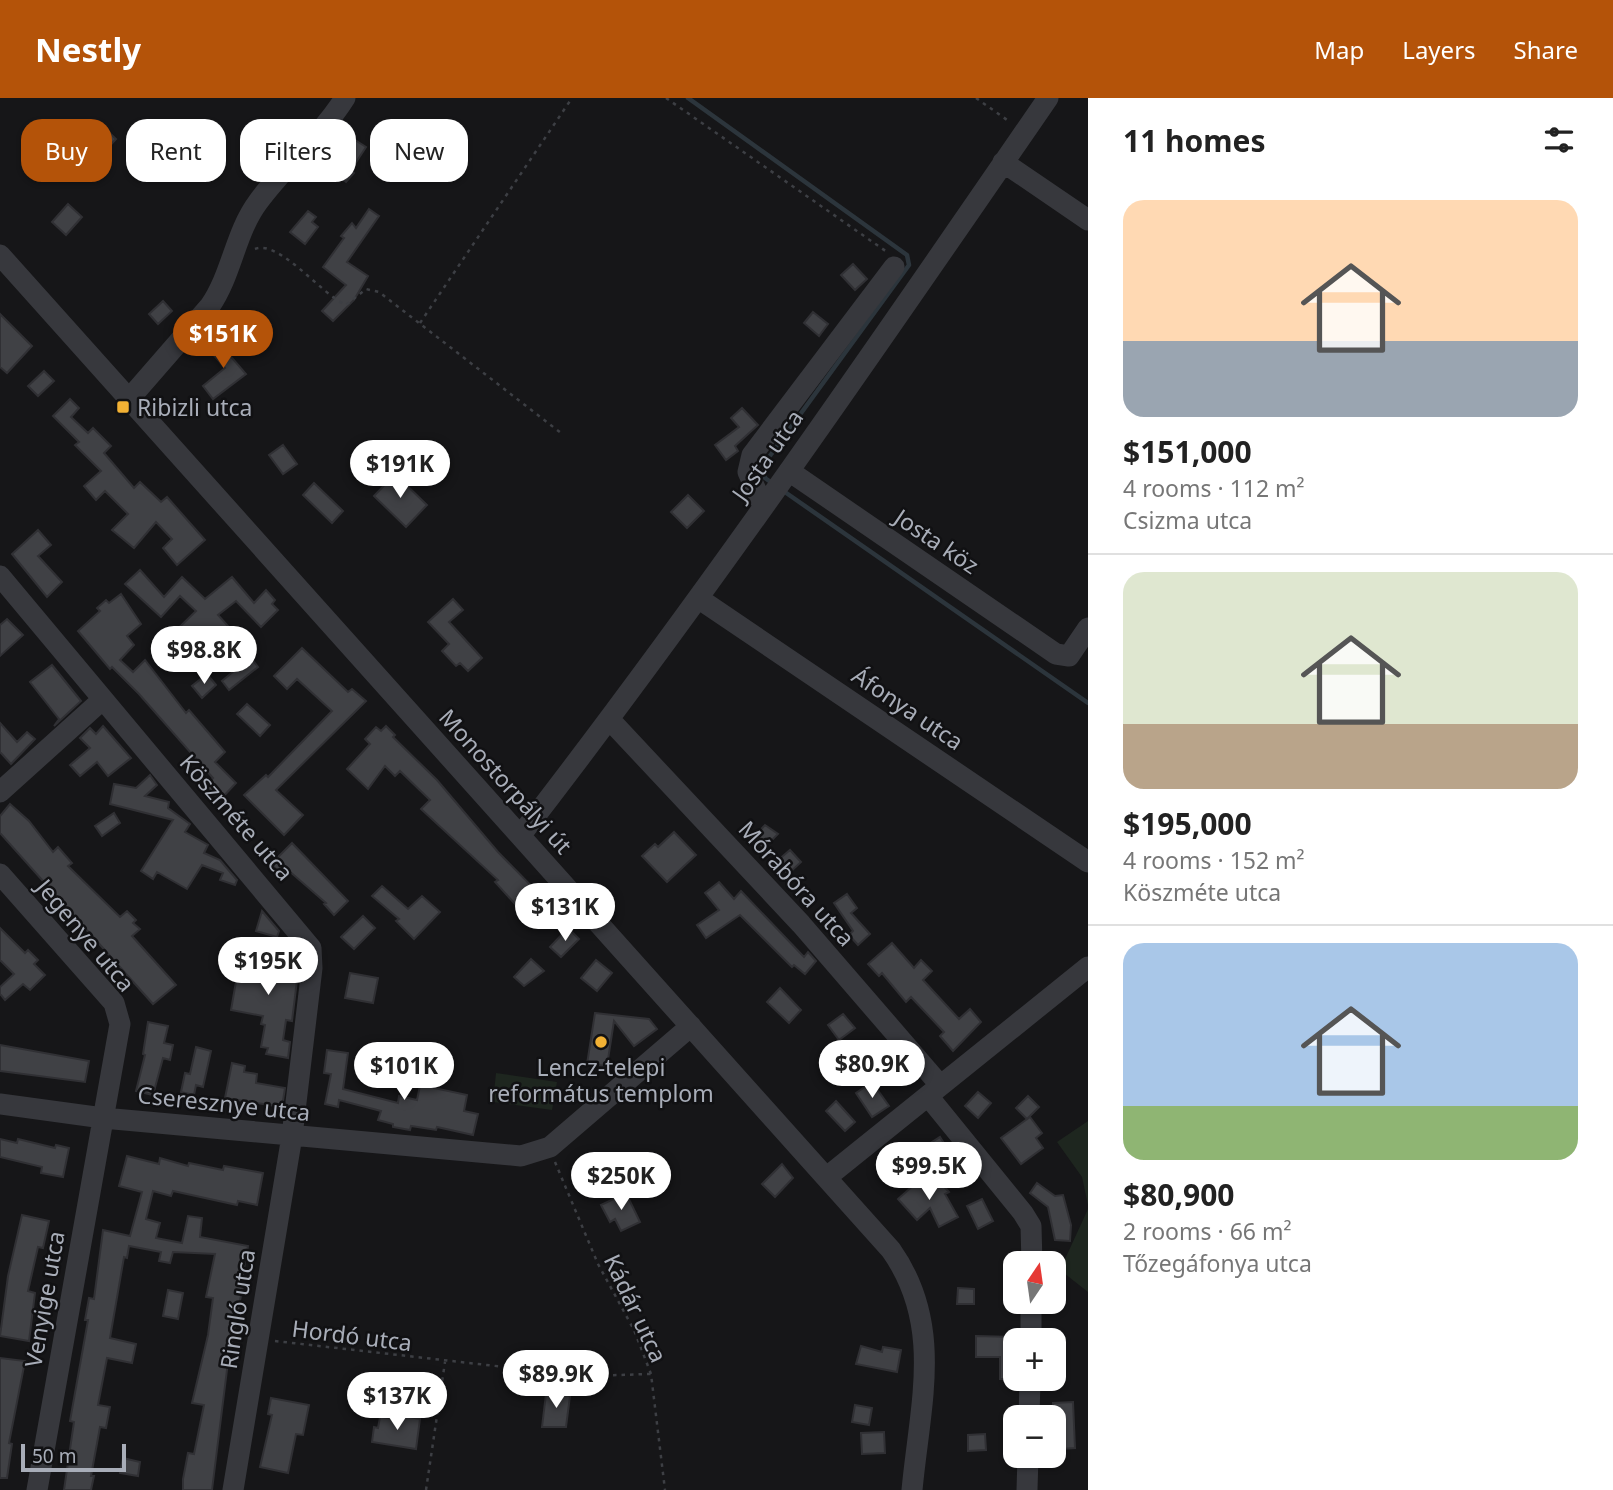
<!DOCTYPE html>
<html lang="en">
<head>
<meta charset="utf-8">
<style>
	body { margin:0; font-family:"Noto Sans",sans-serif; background:#f2f2f2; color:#222; height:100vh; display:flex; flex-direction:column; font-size:26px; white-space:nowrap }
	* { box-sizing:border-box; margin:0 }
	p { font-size:23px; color:#767676 }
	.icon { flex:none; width:38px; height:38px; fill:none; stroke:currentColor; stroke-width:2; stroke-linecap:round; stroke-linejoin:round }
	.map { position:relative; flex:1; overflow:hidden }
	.sheet { display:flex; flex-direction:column; background:#fff; width:525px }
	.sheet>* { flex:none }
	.guide { position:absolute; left:21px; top:21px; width:665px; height:63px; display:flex; gap:14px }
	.needle { width:46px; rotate:13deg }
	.buttons { position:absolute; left:1003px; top:1153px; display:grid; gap:14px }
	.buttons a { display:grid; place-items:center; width:63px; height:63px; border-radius:14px; background:#fff; box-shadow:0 2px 5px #0004; font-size:35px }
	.scale { position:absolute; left:21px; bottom:18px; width:105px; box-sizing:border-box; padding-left:7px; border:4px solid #a8adb8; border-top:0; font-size:19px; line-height:24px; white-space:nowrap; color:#a8adb8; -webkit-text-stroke:5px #111113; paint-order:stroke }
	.price { position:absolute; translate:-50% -60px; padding:0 16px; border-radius:24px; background:#fff; color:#222; font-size:23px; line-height:46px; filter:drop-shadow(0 2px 4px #0008) }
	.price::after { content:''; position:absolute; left:50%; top:42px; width:21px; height:16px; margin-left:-10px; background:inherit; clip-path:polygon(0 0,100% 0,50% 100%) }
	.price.active { background:#b45309; color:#fff }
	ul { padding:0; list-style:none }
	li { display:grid; align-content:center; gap:14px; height:371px; padding:0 35px }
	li+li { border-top:2px solid #e0e0e0 }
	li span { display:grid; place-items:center; height:217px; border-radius:21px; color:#555 }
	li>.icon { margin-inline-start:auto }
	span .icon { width:126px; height:126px; fill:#fffc; stroke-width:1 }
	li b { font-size:30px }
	h2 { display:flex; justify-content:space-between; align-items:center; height:84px; padding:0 35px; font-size:30px }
	.pill { padding:0 24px; border-radius:21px; background:#fff; box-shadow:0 2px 5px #0004; font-size:24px; line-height:63px }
	.pill.active { background:#b45309; color:#fff }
	header { display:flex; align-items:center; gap:42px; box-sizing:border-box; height:98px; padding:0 35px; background:#b45309; color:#fff }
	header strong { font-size:33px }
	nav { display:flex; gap:38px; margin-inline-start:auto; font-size:24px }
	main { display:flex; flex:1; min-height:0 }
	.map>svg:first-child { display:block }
	.green { fill:#1e261f }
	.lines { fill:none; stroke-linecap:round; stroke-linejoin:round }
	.stream { stroke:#2c353c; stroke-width:4.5 }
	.building { fill:#404145; stroke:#303034; stroke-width:2 }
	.path { stroke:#3d3f44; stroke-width:2.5; stroke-dasharray:3.5 5; stroke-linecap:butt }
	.minor { stroke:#37383d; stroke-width:21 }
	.poi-dot { fill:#f2b134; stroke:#111113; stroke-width:2.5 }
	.labels { text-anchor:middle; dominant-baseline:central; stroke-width:5; stroke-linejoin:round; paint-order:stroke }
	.poi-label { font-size:23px; fill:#a8adb8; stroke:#111113; text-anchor:start }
	.street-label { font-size:23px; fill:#a8adb8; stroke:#111113 }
</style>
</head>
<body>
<header>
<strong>Nestly</strong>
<nav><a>Map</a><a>Layers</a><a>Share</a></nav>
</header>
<main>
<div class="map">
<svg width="1088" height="1392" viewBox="0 0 1088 1392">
	<rect width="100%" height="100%" fill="#161618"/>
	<!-- green -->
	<path class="green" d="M496 975 557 984 552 1012 493 1004Z
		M1088 1023V1107L1082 1079 1057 1044Z
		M1088 1111V1194L1060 1172Z"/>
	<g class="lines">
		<!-- stream -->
		<path class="stream" d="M688 0 907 157 909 167 764 366 765 380 772 385
			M782 392 1088 605"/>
	</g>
	<!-- building -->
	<path class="building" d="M97 23 116 41 87 73 67 55Z
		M344 35 366 49 351 72 354 75 346 84 331 72 341 60 332 54Z
		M68 106 82 119 66 137 52 124Z
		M369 111 379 118 347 164 368 178 354 202 333 223 322 213 346 187 323 169 344 140 341 138 352 125 356 130Z
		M308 113 316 119 312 124 318 129 305 146 290 134Z
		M853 166 867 181 855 192 841 177Z
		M163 203 172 213 158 226 149 216Z
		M813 214 828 226 819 238 804 225Z
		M0 216 32 248 7 275 0 269Z
		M214 239 246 276 213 301 203 288 225 270 205 247Z
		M44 273 54 283 38 298 28 288Z
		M70 301 79 310 71 319 88 335 93 330 111 348 104 355 134 390 140 384 161 404 167 399 205 442 177 467 163 450 172 441 156 424 134 450 112 432 128 416 105 393 96 402 84 388 101 373 75 347 79 344 53 318Z
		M742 310 758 327 735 348 738 353 726 362 715 347 739 329 731 320Z
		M283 347 297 366 283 376 269 357Z
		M395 376 427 407 406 429 374 398Z
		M314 385 343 413 332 425 303 397Z
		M688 397 704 413 687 430 671 414Z
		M38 432 51 447 38 458 62 484 47 499 12 456Z
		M140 472 164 499 182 479 205 501 232 479 254 505 266 492 275 502 272 506 278 512 261 529 236 503 218 517 244 546 242 548 258 569 229 592 222 583 234 573 220 557 204 570 183 547 168 560 159 549 196 513 180 498 161 519 125 486Z
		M121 496 141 526 127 538 134 547 120 562 133 574 145 562 186 615 189 612 225 654 215 664 236 685 220 702 205 688 213 680 139 596 112 569 110 571 78 533 100 513 97 510 106 502 109 505Z
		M453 501 463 512 449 524 482 560 468 573 460 565 456 568 442 553 449 546 428 524Z
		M7 521 23 537 0 558V527Z
		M302 550 348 594 352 591 366 603 276 692 303 717 284 737 244 697 266 677 268 679 332 613 297 581 287 591 274 578Z
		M52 567 81 603 54 628 59 621 30 584Z
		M207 576 216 587 202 600 192 588Z
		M247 606 270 627 260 638 237 616Z
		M0 625 17 644 27 634 35 641 11 666 0 654Z
		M103 628 131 660 108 678 97 664 80 678 70 667 90 650 80 640 90 630 96 636Z
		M386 628 395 637 393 639 437 682 498 754 552 809 534 827 495 784 498 782 421 711 430 702 400 673 395 678 385 668 368 691 347 671 370 646 365 641 376 629 381 633Z
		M150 677 157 687 145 698 169 704 168 710 190 726 185 734 208 747 204 755 220 762 237 782 235 787 220 782 223 775 202 767 187 791 157 774 153 781 141 773 173 722 110 706 114 686 136 690Z
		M10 706 29 723 53 754 58 749 72 765 68 768 120 819 127 813 136 822 133 825 140 831 132 838 176 887 153 906 0 735V718Z
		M114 715 120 725 102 738 95 728Z
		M765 727 778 736 764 750 754 739Z
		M674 734 696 757 667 784 642 758 655 746 658 749Z
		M292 745 348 803 334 817 324 806 326 805 288 772 282 777 271 766Z
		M790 752 801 764 788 776 777 763Z
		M719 784 734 801 741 793 804 859 808 854 816 863 805 876 794 867 792 869 740 817 706 840 697 827 719 812 705 795Z
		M382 788 408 811 422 798 440 814 414 841 396 823 399 821 372 798Z
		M847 796 857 810 851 815 870 836 858 847 849 837 853 833 834 805Z
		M262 813 279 833 277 839 256 833Z
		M363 818 375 830 354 851 341 839Z
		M0 830 25 855 28 852 38 862 34 866 45 877 30 892 23 886 5 902 0 896V889L14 876 0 862Z
		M568 830 579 841 561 859 550 849Z
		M892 845 914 870 921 862 932 873 923 882 959 921 970 911 981 924 953 953 940 938 944 934 911 899 906 904 882 875 879 878 868 866Z
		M241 855 299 866 292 923 286 922 283 942 290 944 288 960 266 956 268 950 261 949 265 927 261 926 263 918 231 912Z
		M531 861 544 873 524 888 514 879Z
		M596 862 612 875 597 893 581 880Z
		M350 875 378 880 373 905 345 900Z
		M780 890 801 912 789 925 767 904Z
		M595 915 649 921 657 931 634 948 614 923 607 968 587 966Z
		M843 916 855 930 839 942 828 927Z
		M148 924 168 928 164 945 173 947 170 962 163 960 153 997 136 993 145 957 143 956Z
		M0 947 89 963 85 984 0 973Z
		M196 949 211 953 203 989 196 987 194 997 181 994 185 975 190 976Z
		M327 952 348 955 343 991 398 1005 399 998 417 1002 422 978 436 981 434 990 467 997 464 1013 478 1016 473 1037 437 1029 436 1032 411 1028 410 1032 393 1029V1026L378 1022 381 1013 339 1002 338 1009 325 1006 331 976 324 975Z
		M232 965 245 968 244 974 257 976 256 985 285 990 282 1009 225 1000Z
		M872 984 889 1008 872 1019 856 995Z
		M978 994 991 1005 978 1020 965 1008Z
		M1028 998 1039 1009 1027 1021 1016 1010Z
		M836 1003 855 1024 845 1033 826 1013Z
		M1030 1019 1042 1035 1036 1040 1043 1050 1021 1066 1001 1040Z
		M940 1039 949 1053 924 1068 915 1055Z
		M0 1041 17 1045 18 1041 55 1050 56 1047 69 1050 63 1079 41 1075 42 1069 0 1059Z
		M127 1058 159 1066 160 1060 188 1068 189 1065 223 1072 224 1068 263 1075 257 1107 238 1103 237 1107 173 1093 171 1098 153 1093 146 1121 160 1125 156 1140 182 1145 188 1118 202 1120 200 1139 248 1148 241 1187 243 1188 229 1256 212 1392H183V1381L188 1355 194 1356 204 1307 192 1305 208 1237 213 1200 206 1199 215 1156 173 1154 170 1165 159 1163 161 1154 129 1148 127 1160 124 1159 110 1240 136 1246 132 1265 107 1260 98 1307 110 1309 106 1330 100 1329 91 1378H94L91 1392H64L74 1324 70 1323 88 1222H85L89 1200 94 1201 103 1132 130 1138 142 1094 119 1088Z
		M782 1066 793 1080 775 1099 762 1086Z
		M924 1078 934 1089 940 1084 949 1094 945 1096 958 1119 939 1129 930 1110 917 1122 898 1101Z
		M1037 1085 1055 1098 1063 1097 1071 1127 1070 1143 1055 1142 1048 1109 1030 1095Z
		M626 1095 640 1124 621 1133 615 1121 610 1124 601 1107Z
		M982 1101 993 1123 978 1131 967 1108Z
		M22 1117 49 1123 43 1150 38 1149 28 1193 35 1195 29 1243 0 1238 8 1178Z
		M958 1190 974 1191V1206H957Z
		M168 1192 183 1195 178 1221 163 1218Z
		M976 1238 1015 1239V1281H1000V1259H976Z
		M861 1248 882 1254 883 1249 901 1252 897 1274 856 1266Z
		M0 1260 25 1263 9 1345 12 1346 7 1380H0Z
		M551 1294 570 1298 566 1329H542L546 1296Z
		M271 1300 309 1307 303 1337 296 1336 288 1375 260 1369 272 1317 268 1316Z
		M1073 1304 1075 1350 1062 1351 1060 1320H1054L1053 1305Z
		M855 1307 872 1310 869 1327 852 1324Z
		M404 1318 420 1321 416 1351 372 1344 374 1329 378 1330 380 1319 403 1322Z
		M884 1334 885 1355 862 1356 861 1335Z
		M985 1336 986 1352 968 1353V1337Z
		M123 1360 140 1364 138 1378 120 1375Z"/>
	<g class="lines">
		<!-- path -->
		<path class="path" d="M666 0 887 154
			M976 0 1010 24
			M255 151C279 141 322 197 346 207L366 191 379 194 561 335
			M420 225 572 0
			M555 1064 598 1166 634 1232 651 1276 665 1392
			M275 1243 584 1278 651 1276
			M426 1392 445 1264"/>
		<!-- minor -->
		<path class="minor" d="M1003 64 1088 122
			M0 157 891 1152C944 1227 920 1306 912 1392
			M130 300 210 208C232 176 235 135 258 104 284 68 321 38 345 0
			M789 373 1056 556 1069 558 1088 530
			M763 408 748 374 752 357 894 169
			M0 478 311 850 312 870 292 1038 233 1392
			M698 500 1088 764
			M610 622 801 826 940 987
			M0 694 102 602
			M520 738C705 499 877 249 1048 0
			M0 776 114 905 120 926 37 1392
			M928 998 1023 1115 1031 1128 1032 1166
			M0 1006 103 1020 521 1058 550 1049 691 928
			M827 1079 1088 869
			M1031 1242V1204
			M1029 1320 1030 1281
			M1027 1392 1028 1358"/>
	</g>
	<!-- markers -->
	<g class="poi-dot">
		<rect x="116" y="302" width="14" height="14" rx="3.5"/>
		<circle cx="601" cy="944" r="7"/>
	</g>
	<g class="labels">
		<!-- poi labels -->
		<g class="poi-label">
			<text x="137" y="309">Ribizli utca</text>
			<text x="601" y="969" text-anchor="middle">Lencz-telepi<tspan x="601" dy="26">református templom</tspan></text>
		</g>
		<!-- street labels -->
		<g class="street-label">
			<text transform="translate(767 357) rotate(-55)">Josta utca</text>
			<text transform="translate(937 443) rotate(34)">Josta köz</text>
			<text transform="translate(908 610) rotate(34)">Áfonya utca</text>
			<text transform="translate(506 683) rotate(48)">Monostorpályi út</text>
			<text transform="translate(237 719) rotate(49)">Köszméte utca</text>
			<text transform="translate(797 785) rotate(48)">Mórabóra utca</text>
			<text transform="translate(86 837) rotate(50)">Jegenye utca</text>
			<text transform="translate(224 1005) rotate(6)">Cseresznye utca</text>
			<text transform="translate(44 1201) rotate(-80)">Venyige utca</text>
			<text transform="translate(636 1210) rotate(65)">Kádár utca</text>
			<text transform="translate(237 1211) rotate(-81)">Ringló utca</text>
			<text transform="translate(352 1237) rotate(7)">Hordó utca</text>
		</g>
	</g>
</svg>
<div class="buttons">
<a><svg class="needle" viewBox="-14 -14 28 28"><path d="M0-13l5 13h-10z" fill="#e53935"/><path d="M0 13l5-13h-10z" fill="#767676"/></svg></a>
<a>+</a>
<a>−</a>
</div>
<div class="scale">50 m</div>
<b class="price active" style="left:223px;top:272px">$151K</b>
<b class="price" style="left:400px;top:402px">$191K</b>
<b class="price" style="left:204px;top:588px">$98.8K</b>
<b class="price" style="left:565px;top:845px">$131K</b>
<b class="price" style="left:268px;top:899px">$195K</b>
<b class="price" style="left:872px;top:1002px">$80.9K</b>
<b class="price" style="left:404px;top:1004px">$101K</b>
<b class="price" style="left:929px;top:1104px">$99.5K</b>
<b class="price" style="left:621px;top:1114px">$250K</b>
<b class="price" style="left:556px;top:1312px">$89.9K</b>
<b class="price" style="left:397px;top:1334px">$137K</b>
<div class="guide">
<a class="pill active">Buy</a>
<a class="pill">Rent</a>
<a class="pill">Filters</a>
<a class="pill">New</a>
</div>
</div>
<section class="sheet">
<h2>11 homes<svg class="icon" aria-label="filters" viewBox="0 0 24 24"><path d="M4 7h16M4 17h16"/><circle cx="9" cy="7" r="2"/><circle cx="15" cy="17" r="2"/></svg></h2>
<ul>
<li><span style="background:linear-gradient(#ffd9b3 65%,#9aa5b1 0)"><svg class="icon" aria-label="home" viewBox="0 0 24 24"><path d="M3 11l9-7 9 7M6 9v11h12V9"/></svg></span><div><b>$151,000</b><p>4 rooms · 112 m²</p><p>Csizma utca</p></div></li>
<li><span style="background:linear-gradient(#dfe7d0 70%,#b9a48a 0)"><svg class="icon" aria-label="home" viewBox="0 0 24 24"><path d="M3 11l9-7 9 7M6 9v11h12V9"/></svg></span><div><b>$195,000</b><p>4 rooms · 152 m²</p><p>Köszméte utca</p></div></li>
<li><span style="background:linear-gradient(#a9c7e8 75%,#8fb573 0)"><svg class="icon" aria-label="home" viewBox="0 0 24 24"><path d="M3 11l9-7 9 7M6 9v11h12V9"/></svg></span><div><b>$80,900</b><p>2 rooms · 66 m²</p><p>Tőzegáfonya utca</p></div></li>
</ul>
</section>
</main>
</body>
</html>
